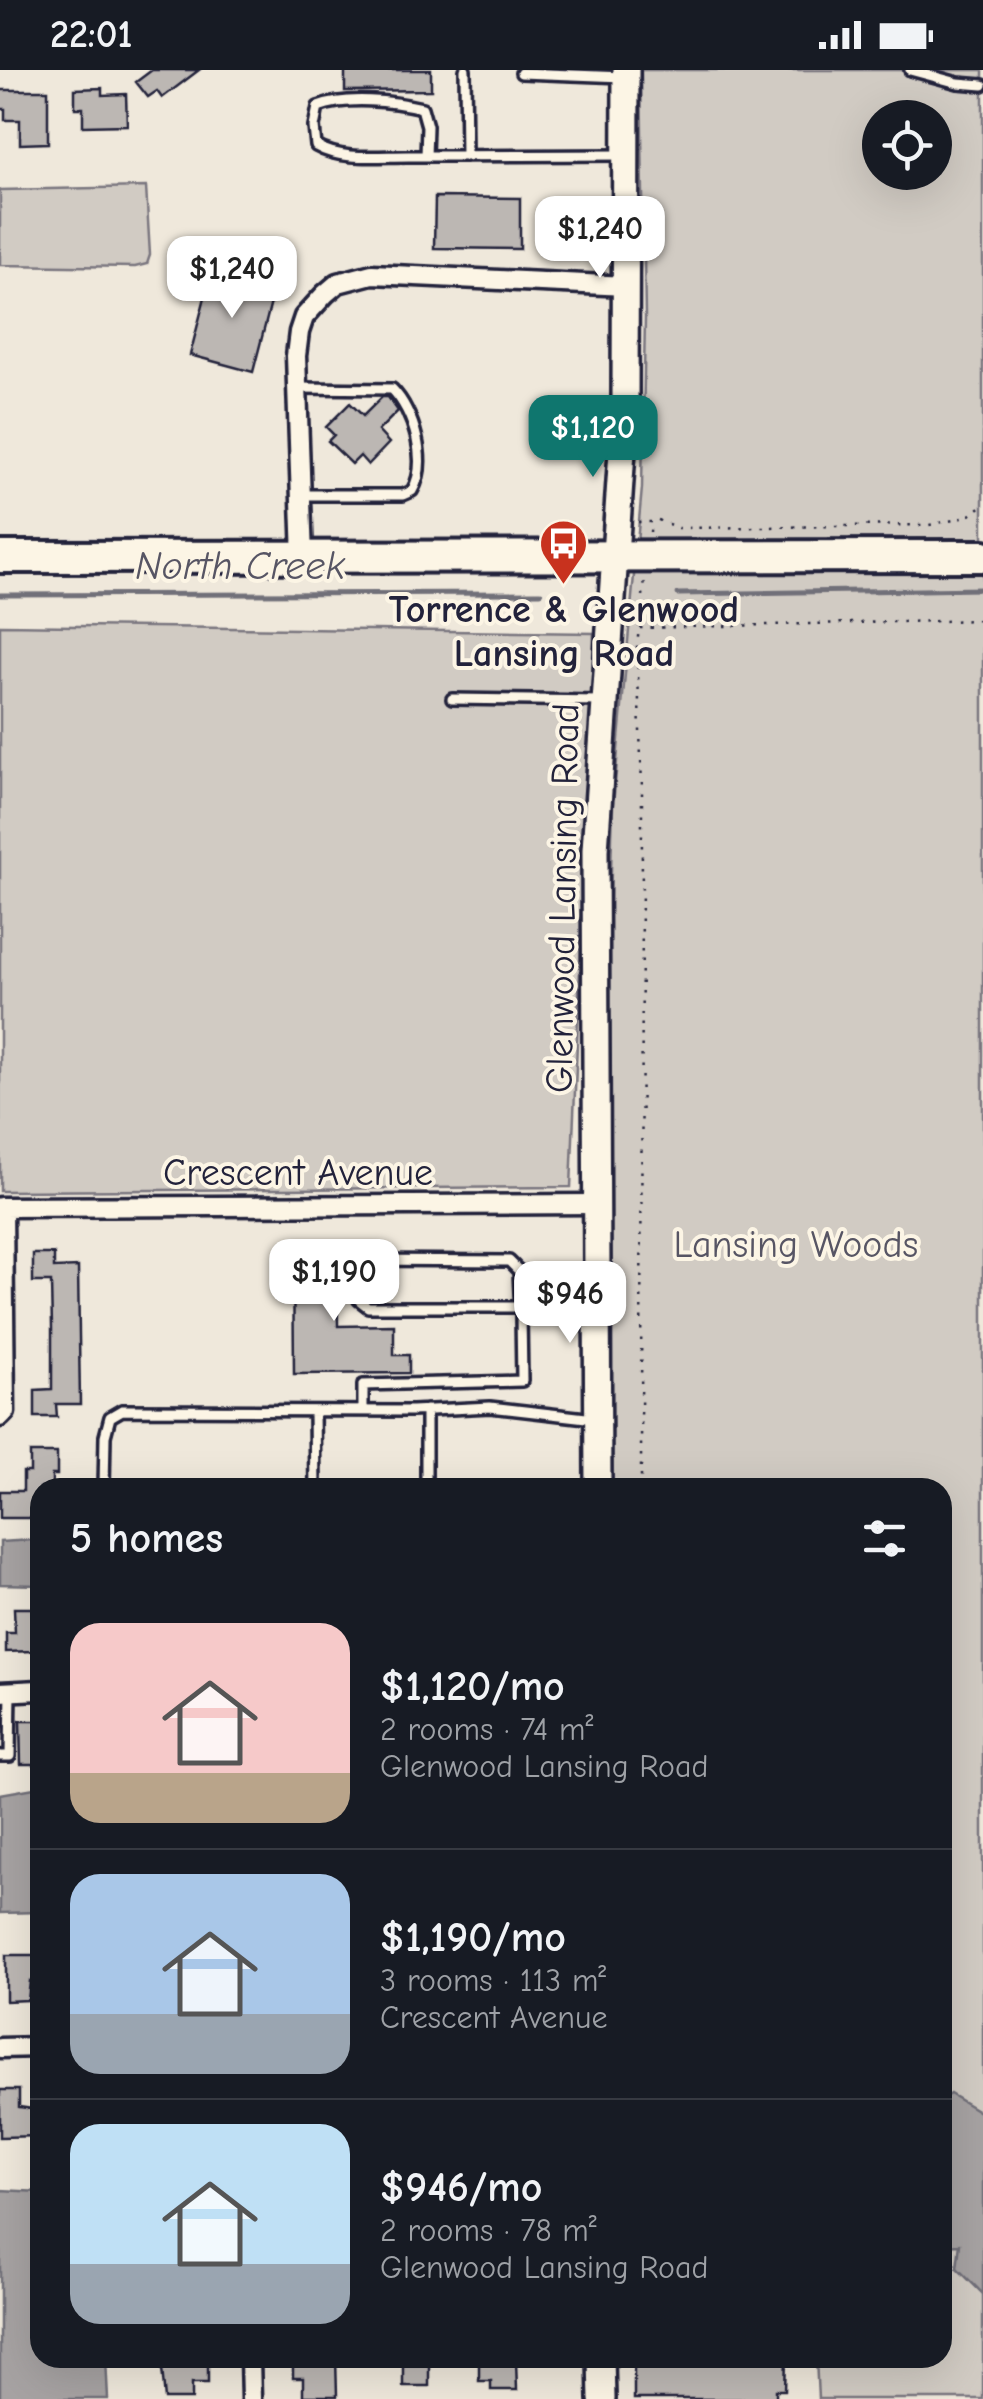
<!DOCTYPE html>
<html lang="en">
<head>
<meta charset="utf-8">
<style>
	body { margin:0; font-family:"Comic Neue",sans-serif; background:#242831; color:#f1f3f6; height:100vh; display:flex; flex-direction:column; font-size:38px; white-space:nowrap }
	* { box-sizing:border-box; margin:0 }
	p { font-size:32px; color:#9ea1a6 }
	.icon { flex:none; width:55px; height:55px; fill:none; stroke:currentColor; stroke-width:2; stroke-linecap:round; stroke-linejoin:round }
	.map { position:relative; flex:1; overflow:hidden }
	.drawer { position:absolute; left:30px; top:1408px; width:922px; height:890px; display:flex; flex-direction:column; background:#171b24; border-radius:30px; box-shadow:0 10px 40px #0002 }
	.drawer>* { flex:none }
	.fabs { position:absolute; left:862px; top:30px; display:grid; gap:20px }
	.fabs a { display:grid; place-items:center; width:90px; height:90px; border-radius:50%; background:#171b24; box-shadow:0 10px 40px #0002; font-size:50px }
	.price { position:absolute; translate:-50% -85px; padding:0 22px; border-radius:20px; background:#fff; color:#222; font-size:32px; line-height:65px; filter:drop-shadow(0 2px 5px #0008) }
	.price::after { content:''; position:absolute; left:50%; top:60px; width:30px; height:22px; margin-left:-15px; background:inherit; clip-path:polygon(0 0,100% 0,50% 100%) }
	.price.on { background:#0f766e; color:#fff }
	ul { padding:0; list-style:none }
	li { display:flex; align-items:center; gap:30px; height:250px; padding:0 40px }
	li+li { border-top:2px solid #363941 }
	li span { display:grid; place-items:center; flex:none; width:280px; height:200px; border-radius:30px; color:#555 }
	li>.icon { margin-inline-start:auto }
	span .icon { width:120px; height:120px; fill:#fffc; stroke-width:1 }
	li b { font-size:42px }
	h2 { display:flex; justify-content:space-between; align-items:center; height:120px; padding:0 40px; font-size:42px }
	.status { display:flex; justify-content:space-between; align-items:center; height:70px; padding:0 50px; background:#171b24; direction:ltr }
	.status svg { height:28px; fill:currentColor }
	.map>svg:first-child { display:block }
	.green { fill:#d1cbc3; stroke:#7a767f; stroke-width:2.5; fill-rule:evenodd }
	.water { fill:#a6a2a2; stroke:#716f79; stroke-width:2.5 }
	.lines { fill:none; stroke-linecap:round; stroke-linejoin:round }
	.stream { stroke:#716f79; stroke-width:5 }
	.building { fill:#bcb7b3; stroke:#22223b; stroke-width:2.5 }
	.lane-casing { stroke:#22223b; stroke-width:16 }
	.street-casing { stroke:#22223b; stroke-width:25 }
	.secondary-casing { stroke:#22223b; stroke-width:32 }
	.primary-casing { stroke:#22223b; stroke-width:38 }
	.path { stroke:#22223b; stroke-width:2.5; stroke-dasharray:2.5 8; stroke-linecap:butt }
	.lane { stroke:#fcf5e5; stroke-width:9 }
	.street { stroke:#fcf5e5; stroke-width:18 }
	.secondary { stroke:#fcf5e5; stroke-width:25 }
	.primary { stroke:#fcf5e5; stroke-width:30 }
	.labels { text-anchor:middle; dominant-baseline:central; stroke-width:8; stroke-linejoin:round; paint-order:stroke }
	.poi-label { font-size:38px; font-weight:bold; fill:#22223b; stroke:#fcf5e5 }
	.street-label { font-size:38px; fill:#22223b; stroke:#fcf5e5 }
	.park-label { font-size:38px; fill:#575564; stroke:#fcf5e5 }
	.water-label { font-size:40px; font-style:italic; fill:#575564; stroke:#fcf5e5 }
</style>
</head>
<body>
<div class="status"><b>22:01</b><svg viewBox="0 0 49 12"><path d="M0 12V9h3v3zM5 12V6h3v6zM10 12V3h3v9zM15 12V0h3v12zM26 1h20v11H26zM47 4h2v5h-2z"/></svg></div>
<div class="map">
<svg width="983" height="2329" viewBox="0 0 983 2329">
	<rect width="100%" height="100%" fill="#efe8db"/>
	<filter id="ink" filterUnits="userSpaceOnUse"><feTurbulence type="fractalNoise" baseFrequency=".01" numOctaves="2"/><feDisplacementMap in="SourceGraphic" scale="20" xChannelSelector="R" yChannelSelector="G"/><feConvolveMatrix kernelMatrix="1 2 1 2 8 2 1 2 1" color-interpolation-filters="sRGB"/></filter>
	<g filter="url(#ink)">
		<!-- green -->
		<path class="green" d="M641 0H983V2329H818L816 2288H942V1418H610V834L613 735 642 418 645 247ZM880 48H935V102H880Z
			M146 117 150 185 147 194 135 197 0 195V120Z
			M0 555 594 563 571 1117 0 1121Z"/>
		<!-- water -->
		<path class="water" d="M40 1467V1515L0 1514V1472L34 1470Z
			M40 1717V1842L0 1843V1724Z
			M950 2024 983 2044V2224L957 2198 960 2174 943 2175 942 2029Z
			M0 2120 40 2122V2288H106L108 2329H0Z"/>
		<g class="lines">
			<!-- stream -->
			<path class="stream" d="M678 524 983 519
				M0 525 541 523"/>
		</g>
		<!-- building -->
		<path class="building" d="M152 0H199L162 28 157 21 148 27 136 12Z
			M345 0H431V20L345 21Z
			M102 18V25L126 24 127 55 83 56V38H75V19Z
			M0 20H48V73L20 74V50H5V39H0Z
			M435 127 520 128V179L434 178Z
			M212 200 275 217 253 302 190 285Z
			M382 327H388L398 341 378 361 389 373 368 395 360 386 352 394 328 371 334 365 326 357 350 333 363 346Z
			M337 1175 338 1256 394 1255V1285H409V1303L294 1304 293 1176Z
			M33 1184H54V1198L78 1197 80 1334H56L57 1347H35V1320L52 1319V1258L51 1212H33Z
			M30 1383H57V1405H52V1418H40L39 1448H0V1421H23V1402H30Z
			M14 1538H32L33 1581 6 1582V1563H15Z
			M20 1651H40V1694H21Z
			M6 1885H40V1911H30L28 1930 6 1931Z
			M0 2020H19V2037L40 2040V2066L0 2067Z
			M161 2288 208 2290V2313H192V2329H165Z
			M293 2288H336L337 2326H303V2308H293Z
			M634 2288H786L785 2320H776V2329H634Z
			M516 2291 517 2320H491V2311H479V2292Z
			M403 2295H429V2316H403Z"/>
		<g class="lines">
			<defs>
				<path id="lane" d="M465 0 466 86
					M910 0 958 13 983 15
					M521 3 624 7
					M426 86 427 56 422 38C392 31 347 26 318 37L314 57 316 76C344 92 383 85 415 86 484 86 554 85 623 85
					M298 318 392 319C414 341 429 393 412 421L403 425H301
					M452 629 600 631
					M521 1237H368L359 1230V1194L362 1190 509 1191 519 1201 521 1243
					M363 1341V1315L522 1311 521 1243 594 1242
					M314 1342 315 1418
					M104 1418 105 1366 110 1347 122 1340 412 1341 490 1337 595 1349
					M426 1418V1340
					M0 1686H10L11 1621"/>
				<path id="street" d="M303 488 296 286 299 262 304 247 325 224 338 213 372 204 627 216
					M0 1137 596 1134
					M0 1347 5 1342 3 1137
					M0 1622 40 1620
					M0 1978 40 1977
					M250 2288 251 2329"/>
				<path id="secondary" d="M598 1418 595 780 625 337 626 0
					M601 2288 602 2329"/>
				<path id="primary" d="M0 487 983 486"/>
			</defs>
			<!-- lane casing -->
			<use href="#lane" class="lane-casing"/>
			<!-- street casing -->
			<use href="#street" class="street-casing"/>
			<!-- secondary casing -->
			<use href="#secondary" class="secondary-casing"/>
			<!-- primary casing -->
			<use href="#primary" class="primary-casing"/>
			<!-- path -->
			<path class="path" d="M638 452H651L656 449 678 458 929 455 968 447 983 435
				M650 462 651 452
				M640 558 983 550
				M641 1418 642 717 637 575 645 510"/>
			<!-- lane -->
			<use href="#lane" class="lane"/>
			<!-- street -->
			<use href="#street" class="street"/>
			<!-- secondary -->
			<use href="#secondary" class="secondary"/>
			<!-- primary -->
			<use href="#primary" class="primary"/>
		</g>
	</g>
	<!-- icons -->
	<defs>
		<symbol id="bus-pin" viewBox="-11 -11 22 30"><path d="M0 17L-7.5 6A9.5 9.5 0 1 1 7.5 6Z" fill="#c8321e" stroke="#fcf5e5"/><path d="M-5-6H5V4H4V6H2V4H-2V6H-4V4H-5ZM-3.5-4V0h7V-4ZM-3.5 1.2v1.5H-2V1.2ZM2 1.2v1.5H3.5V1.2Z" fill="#fff"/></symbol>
	</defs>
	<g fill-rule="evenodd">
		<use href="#bus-pin" x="536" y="446" width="55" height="75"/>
	</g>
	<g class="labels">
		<!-- poi labels -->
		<g class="poi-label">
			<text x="564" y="540">Torrence &amp; Glenwood<tspan x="564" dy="44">Lansing Road</tspan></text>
		</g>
		<!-- street labels -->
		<g class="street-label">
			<text transform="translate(563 828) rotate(-89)">Glenwood Lansing Road</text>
			<text x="298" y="1103">Crescent Avenue</text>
		</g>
		<!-- park labels -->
		<g class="park-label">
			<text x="796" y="1175">Lansing Woods</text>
		</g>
		<!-- water labels -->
		<g class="water-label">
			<text x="240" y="496">North Creek</text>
		</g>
	</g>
</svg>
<div class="fabs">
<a><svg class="icon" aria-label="locate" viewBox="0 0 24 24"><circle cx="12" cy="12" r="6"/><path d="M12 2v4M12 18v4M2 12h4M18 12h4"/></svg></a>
</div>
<b class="price" style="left:600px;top:211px">$1,240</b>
<b class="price" style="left:232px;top:251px">$1,240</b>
<b class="price on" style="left:593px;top:410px">$1,120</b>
<b class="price" style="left:334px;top:1254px">$1,190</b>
<b class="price" style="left:570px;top:1276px">$946</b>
<section class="drawer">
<h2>5 homes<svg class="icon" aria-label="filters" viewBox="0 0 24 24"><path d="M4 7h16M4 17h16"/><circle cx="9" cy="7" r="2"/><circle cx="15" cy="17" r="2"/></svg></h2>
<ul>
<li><span style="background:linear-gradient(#f6c9c9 75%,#b9a48a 0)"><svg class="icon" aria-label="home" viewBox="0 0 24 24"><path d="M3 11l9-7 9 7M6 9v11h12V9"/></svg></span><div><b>$1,120/mo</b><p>2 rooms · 74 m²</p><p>Glenwood Lansing Road</p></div></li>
<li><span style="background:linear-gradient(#a9c7e8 70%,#9aa5b1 0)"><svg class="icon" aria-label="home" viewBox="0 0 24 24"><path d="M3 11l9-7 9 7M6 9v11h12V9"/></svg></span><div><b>$1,190/mo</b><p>3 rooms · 113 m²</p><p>Crescent Avenue</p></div></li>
<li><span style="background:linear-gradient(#bfe0f5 70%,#9aa5b1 0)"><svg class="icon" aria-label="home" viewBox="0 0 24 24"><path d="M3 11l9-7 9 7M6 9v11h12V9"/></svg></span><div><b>$946/mo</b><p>2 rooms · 78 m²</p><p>Glenwood Lansing Road</p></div></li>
</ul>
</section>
</div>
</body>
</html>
